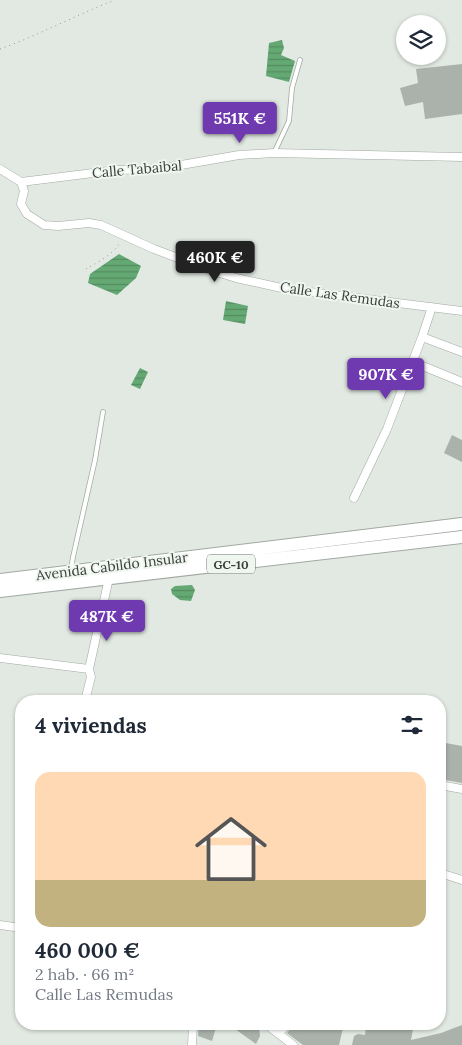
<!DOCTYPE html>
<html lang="es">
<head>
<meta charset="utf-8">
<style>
	body { margin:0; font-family:Lora,serif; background:#f6f6f7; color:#1f2937; height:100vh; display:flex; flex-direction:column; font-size:19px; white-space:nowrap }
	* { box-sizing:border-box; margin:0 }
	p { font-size:16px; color:#747a83 }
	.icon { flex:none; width:28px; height:28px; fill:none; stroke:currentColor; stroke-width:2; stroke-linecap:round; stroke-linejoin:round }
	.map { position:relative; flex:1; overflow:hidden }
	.sheet { position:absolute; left:15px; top:695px; width:431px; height:335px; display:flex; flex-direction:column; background:#fff; border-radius:20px; box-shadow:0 1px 4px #0004 }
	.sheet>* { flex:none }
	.tools { position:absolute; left:396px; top:15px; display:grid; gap:10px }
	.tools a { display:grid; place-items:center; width:50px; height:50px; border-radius:50%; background:#fff; box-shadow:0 1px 4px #0004; font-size:25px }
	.price { position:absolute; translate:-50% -42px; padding:0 11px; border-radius:5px; background:#6f39b0; color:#fff; font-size:16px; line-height:32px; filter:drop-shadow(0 1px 2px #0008) }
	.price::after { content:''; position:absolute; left:50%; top:30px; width:15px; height:11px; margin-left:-8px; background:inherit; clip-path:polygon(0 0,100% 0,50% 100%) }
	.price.active { background:#222; color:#fff }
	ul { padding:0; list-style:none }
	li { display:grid; align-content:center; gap:10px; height:265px; padding:0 20px }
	li span { display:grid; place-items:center; height:155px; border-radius:15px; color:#555 }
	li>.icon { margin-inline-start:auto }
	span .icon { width:90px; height:90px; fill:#fffc; stroke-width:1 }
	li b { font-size:21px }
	h2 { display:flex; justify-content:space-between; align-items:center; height:60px; padding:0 20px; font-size:21px }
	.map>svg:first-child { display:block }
	.water { fill:url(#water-rules) }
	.building { fill:#aab2ab }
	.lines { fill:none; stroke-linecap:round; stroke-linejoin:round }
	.lane-casing { stroke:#a1a9a3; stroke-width:5.5 }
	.street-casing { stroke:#a1a9a3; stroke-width:9 }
	.primary-casing { stroke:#a1a9a3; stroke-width:14 }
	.path { stroke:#969b96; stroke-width:1; stroke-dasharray:1 4; stroke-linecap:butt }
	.lane { stroke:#fff; stroke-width:4 }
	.street { stroke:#fff; stroke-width:8 }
	.primary { stroke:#fff; stroke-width:12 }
	.labels { text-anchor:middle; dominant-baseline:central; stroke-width:4; stroke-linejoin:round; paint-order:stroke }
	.shield { fill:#eef6ef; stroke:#717571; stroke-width:1 }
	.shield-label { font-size:12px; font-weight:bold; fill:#3b3e3b }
	.street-label { font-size:14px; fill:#3b3e3b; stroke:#eef6ef }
</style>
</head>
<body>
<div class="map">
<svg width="462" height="1045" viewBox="0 0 462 1045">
	<defs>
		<pattern id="water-rules" width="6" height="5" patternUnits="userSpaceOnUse" patternTransform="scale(1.25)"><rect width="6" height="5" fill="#64a974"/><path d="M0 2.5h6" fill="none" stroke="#548b60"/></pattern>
	</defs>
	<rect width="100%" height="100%" fill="#e1e9e2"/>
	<!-- water -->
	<path class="water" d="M282 40 284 48 281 55 295 61 289 82 266 76 269 43Z
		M119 254 141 266 136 278 117 295 88 283 90 274Z
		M226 301 248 306 245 324 223 320Z
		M140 368 148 372 140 389 131 385Z
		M192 585 195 590 191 601 180 600 172 594 171 589 175 586Z"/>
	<!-- building -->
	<path class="building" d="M462 64V114L425 119 423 102 405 106 400 88 418 83 416 69Z
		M452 435 462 440V462L444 453Z
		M440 742 462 746V783L440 779Z
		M199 1024H217L212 1041 198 1036Z
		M228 1024H257L259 1026 260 1036 256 1044Z
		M292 1024H344L339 1045H303L287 1033 292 1027Z
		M380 1024H414L411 1040 441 1033 462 1025V1045H352L354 1036 358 1034 365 1035 366 1027 380 1029Z"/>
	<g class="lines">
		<defs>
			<path id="lane" d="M274 153 289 121 292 88 300 60
				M71 569 73 557 95 460 103 412"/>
			<path id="street" d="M0 169 21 182
				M21 182 24 191 21 204 27 214 44 225 58 226 89 223 101 225 154 249 207 269 236 278 286 289 462 311
				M21 182 117 170 158 169 239 155 274 153 462 157
				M422 337 462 352
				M413 362 462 382
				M354 498 387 429 422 337 432 307
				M0 658 89 669
				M85 701 91 677 89 669 109 578
				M440 785 462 789
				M440 873 462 880
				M0 925 21 928
				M266 1024 293 1045
				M279 1034 287 1024
				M192 1045 193 1024"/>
			<path id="primary" d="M0 580 462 524
				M0 591 462 537"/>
		</defs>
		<!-- lane casing -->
		<use href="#lane" class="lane-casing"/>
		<!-- street casing -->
		<use href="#street" class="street-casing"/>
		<!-- primary casing -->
		<use href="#primary" class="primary-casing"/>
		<!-- path -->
		<path class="path" d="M0 49C39 35 76 15 115 0
			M86 269C98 262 114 254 120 242"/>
		<!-- lane -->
		<use href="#lane" class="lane"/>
		<!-- street -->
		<use href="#street" class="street"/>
		<!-- primary -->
		<use href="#primary" class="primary"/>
	</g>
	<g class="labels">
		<!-- shield labels -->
		<rect class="shield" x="207" y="554.5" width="48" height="19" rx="4"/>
		<g class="shield-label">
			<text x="231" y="564">GC-10</text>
		</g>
		<!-- street labels -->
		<g class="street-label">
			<text transform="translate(137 169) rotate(-5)">Calle Tabaibal</text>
			<text transform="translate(340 295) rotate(8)">Calle Las Remudas</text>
			<text transform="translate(112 566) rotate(-7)">Avenida Cabildo Insular</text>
		</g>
	</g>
</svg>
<div class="tools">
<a><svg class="icon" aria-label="layers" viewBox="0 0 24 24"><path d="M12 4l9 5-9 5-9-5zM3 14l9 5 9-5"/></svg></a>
</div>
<b class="price" style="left:240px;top:144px">551K €</b>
<b class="price active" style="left:215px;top:283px">460K €</b>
<b class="price" style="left:386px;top:400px">907K €</b>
<b class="price" style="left:107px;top:642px">487K €</b>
<section class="sheet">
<h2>4 viviendas<svg class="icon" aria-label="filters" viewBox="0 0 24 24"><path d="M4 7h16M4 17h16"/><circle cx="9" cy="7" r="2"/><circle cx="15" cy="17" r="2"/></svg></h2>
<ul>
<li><span style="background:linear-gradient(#ffd9b3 70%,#c2b280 0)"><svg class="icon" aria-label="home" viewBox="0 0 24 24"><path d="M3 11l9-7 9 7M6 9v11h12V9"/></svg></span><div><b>460 000 €</b><p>2 hab. · 66 m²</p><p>Calle Las Remudas</p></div></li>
</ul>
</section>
</div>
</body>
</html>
